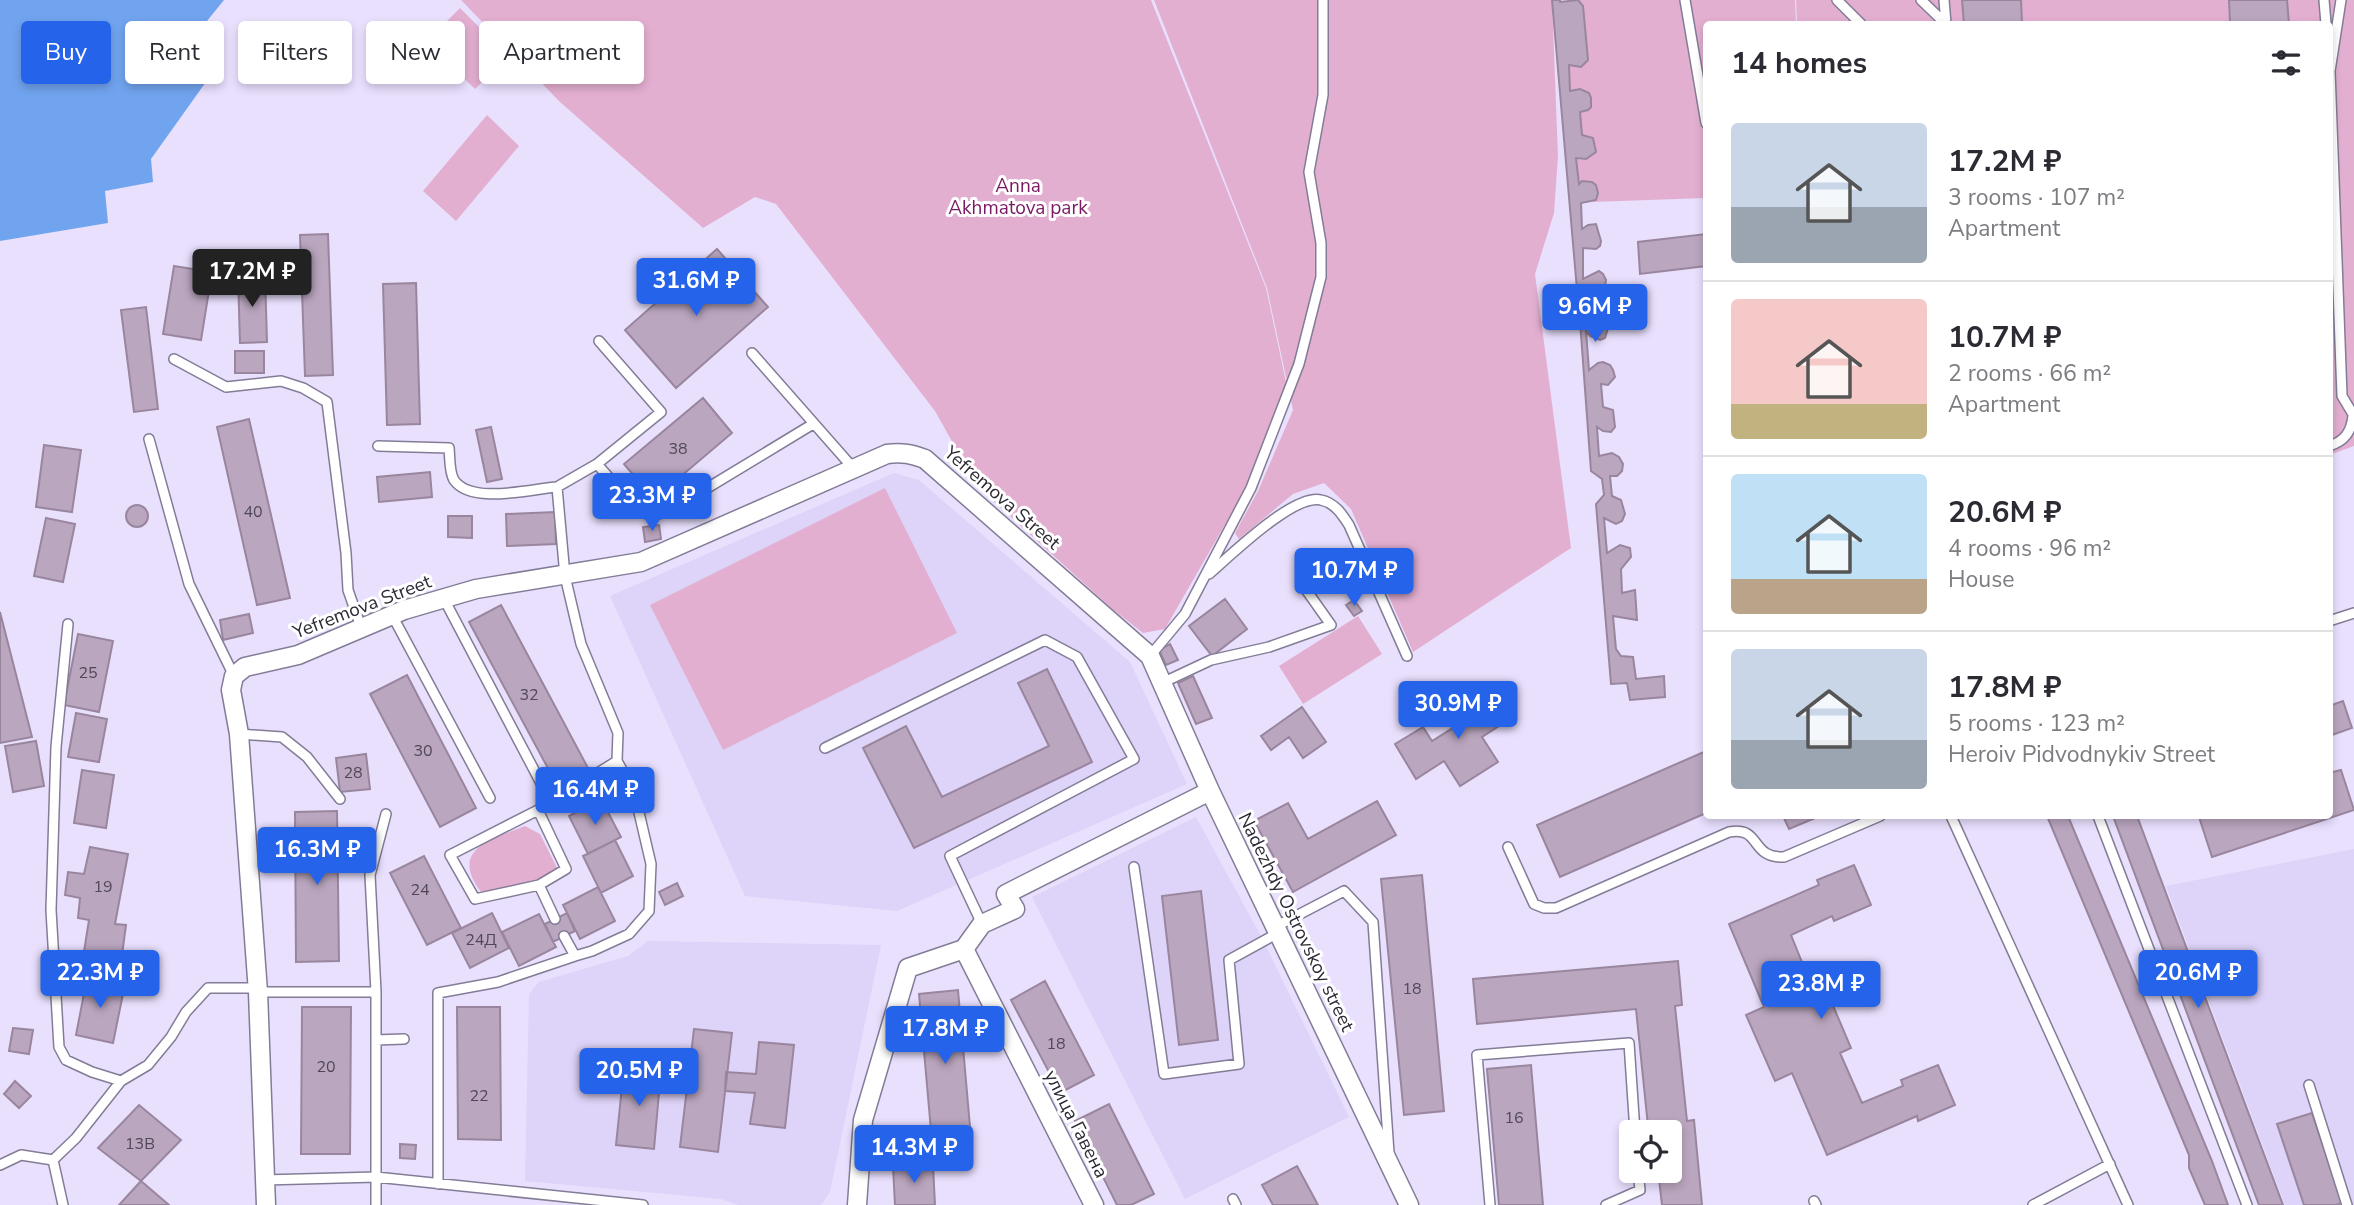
<!DOCTYPE html>
<html lang="en">
<head>
<meta charset="utf-8">
<style>
	body { margin:0; font-family:"Nunito Sans",sans-serif; background:#f2f2f3; color:#2b2b33; height:100vh; display:flex; flex-direction:column; font-size:26px; white-space:nowrap }
	* { box-sizing:border-box; margin:0 }
	p { font-size:23px; color:#7c7c81 }
	.icon { flex:none; width:38px; height:38px; fill:none; stroke:currentColor; stroke-width:2; stroke-linecap:round; stroke-linejoin:round }
	.map { position:relative; flex:1; overflow:hidden }
	.sheet { position:absolute; left:1703px; top:21px; width:630px; height:798px; display:flex; flex-direction:column; background:#fff; border-radius:7px; box-shadow:0 4px 10px #0003 }
	.sheet>* { flex:none }
	.hud { position:absolute; left:21px; top:21px; width:665px; height:63px; display:flex; gap:14px }
	.fabs { position:absolute; left:1619px; top:1120px; display:grid; gap:14px }
	.fabs a { display:grid; place-items:center; width:63px; height:63px; border-radius:7px; background:#fff; box-shadow:0 4px 10px #0003; font-size:35px }
	.price { position:absolute; translate:-50% -60px; padding:0 16px; border-radius:7px; background:#2563eb; color:#fff; font-size:23px; line-height:46px; filter:drop-shadow(0 2px 4px #0008) }
	.price::after { content:''; position:absolute; left:50%; top:42px; width:21px; height:16px; margin-left:-10px; background:inherit; clip-path:polygon(0 0,100% 0,50% 100%) }
	.price.on { background:#222; color:#fff }
	ul { padding:0; list-style:none }
	li { display:flex; align-items:center; gap:21px; height:175px; padding:0 28px }
	li+li { border-top:2px solid #e1e1e2 }
	li span { display:grid; place-items:center; flex:none; width:196px; height:140px; border-radius:7px; color:#555 }
	li>.icon { margin-inline-start:auto }
	span .icon { width:84px; height:84px; fill:#fffc; stroke-width:1 }
	li b { font-size:30px }
	h2 { display:flex; justify-content:space-between; align-items:center; height:84px; padding:0 28px; font-size:30px }
	.tag { padding:0 24px; border-radius:7px; background:#fff; box-shadow:0 4px 10px #0003; font-size:24px; line-height:63px }
	.tag.on { background:#2563eb; color:#fff }
	.map>svg:first-child { display:block }
	.built { fill:#ded3f8 }
	.green { fill:#e3afd1 }
	.water { fill:#71a4ef }
	.building { fill:#baa6bf; stroke:#99869e; stroke-width:2 }
	.lines { fill:none; stroke-linecap:round; stroke-linejoin:round }
	.service-casing { stroke:#837c96; stroke-width:12 }
	.minor-casing { stroke:#837c96; stroke-width:21 }
	.service { stroke:#fff; stroke-width:9 }
	.minor { stroke:#fff; stroke-width:18 }
	.labels { text-anchor:middle; dominant-baseline:central; stroke-width:6; stroke-linejoin:round; paint-order:stroke }
	.number-label { font-size:16px; fill:#504857 }
	.park-label { font-size:19px; fill:#7a1863; stroke:#fff }
	.street-label { font-size:19px; fill:#2c2934; stroke:#fff }
</style>
</head>
<body>
<div class="map">
<svg width="2354" height="1205" viewBox="0 0 2354 1205">
	<rect width="100%" height="100%" fill="#e9e0fe"/>
	<!-- built -->
	<path class="built" d="M894 473 919 480 1130 662 1187 784 897 911 745 896 610 596Z
		M1196 817 1263 940 1349 1117 1185 1199 1032 897Z
		M2354 849V1205H2285L2166 886Z
		M648 941 881 945 830 1192 821 1205H738L721 1199 525 1181 529 994 539 982 628 956Z"/>
	<!-- green -->
	<path class="green" d="M461 0H1151L1266 288 1287 387 1246 488 1165 629 1143 633 1111 608 977 486 935 411 776 204 755 197 703 228 560 102Z
		M1154 0H1552L1558 156 1554 213 1535 274 1571 548 1413 652 1351 509 1324 483 1293 494 1239 539 1235 533 1258 491 1293 410 1267 288Z
		M1578 0H1795L1796 24H1706V198L1592 202 1598 196 1597 185 1587 181 1579 184 1576 158C1583 162 1590 158 1596 152L1593 138 1582 135 1580 112C1591 109 1594 103 1589 93L1580 89 1570 91 1569 65 1581 67 1588 60 1583 6Z
		M1796 0H2354V446L2329 455V24H1797Z
		M460 8 508 56 475 89 426 42Z
		M487 115 519 146 456 221 423 191Z
		M885 488 957 633 723 750 650 605Z
		M1358 616 1382 654 1303 704 1279 666Z
		M525 826 540 834 557 868 539 882 481 892C449 849 490 840 525 826Z"/>
	<!-- water -->
	<path class="water" d="M0 0H224L190 42 213 72 151 159 153 182 105 191 108 223 0 241Z"/>
	<!-- building -->
	<path class="building" d="M1552 0H1560V2L1578 0 1583 6 1588 60 1581 67 1569 65 1570 91 1580 89 1589 93 1591 98V107L1588 110 1580 112 1582 135 1593 138 1596 152 1586 159 1576 158 1579 184 1582 181 1592 182 1596 185 1598 193 1596 200 1581 203 1582 229 1588 225 1596 224 1601 241 1600 246 1596 249 1583 248V279L1599 271 1603 274 1606 280 1604 293 1595 296 1597 319H1603L1608 324V328L1605 338 1600 340 1590 336 1586 331 1589 370 1598 363 1603 362 1610 365 1613 370 1615 377 1608 385 1601 384 1603 407 1613 410 1615 427 1611 432 1603 431 1597 427 1599 456 1612 453 1619 457 1623 464 1622 471 1617 476H1610L1612 496 1621 500 1625 514 1622 521 1616 524 1604 518 1607 553 1620 545 1630 548 1631 557 1621 569 1622 593 1635 590 1637 620 1613 616 1616 649 1621 656 1633 657 1636 679 1664 676 1665 697 1630 700 1627 683 1611 684 1596 504 1604 495 1602 479 1591 471 1580 321 1590 314 1588 295 1577 290Z
		M1962 0H2021L2022 24H1964Z
		M2229 0H2287L2289 24H2248L2247 22 2230 23Z
		M328 234 333 375 305 376 300 235Z
		M1706 234V266L1640 274 1638 242Z
		M717 249 768 307 676 388 625 330Z
		M174 266 212 272 201 340 163 334Z
		M265 275 267 342 240 343 238 276Z
		M416 283 420 424 387 425 383 284Z
		M146 307 158 409 134 412 121 310Z
		M235 351H264V373H235Z
		M703 398 732 433 654 499 624 464Z
		M249 419 290 598 257 605 217 427Z
		M491 427 502 479 487 482 476 430Z
		M44 445 81 450 72 512 36 507Z
		M430 472 432 497 379 502 377 477Z
		M126 516a11 11 0 1 1 22 0a11 11 0 1 1-22 0Z
		M555 512 556 544 507 546 506 514Z
		M448 516H472V538L448 537Z
		M46 518 75 524 63 582 34 576Z
		M659 525 661 539 645 542 643 527Z
		M1225 599 1247 629 1212 656 1189 626Z
		M1354 600 1362 611 1354 616 1346 605Z
		M501 605 588 768 557 785 469 622Z
		M0 612 32 737 0 743Z
		M249 614 253 633 223 640 220 620Z
		M78 634 113 641 99 712 64 705Z
		M1170 644 1178 660 1166 665 1159 650Z
		M1047 669 1092 762 914 848 863 748 906 726 942 797 1049 746 1018 683Z
		M407 675 476 808 440 827 370 694Z
		M1193 676 1212 718 1196 724 1178 683Z
		M1488 685 1510 719 1482 737 1498 762 1460 786 1444 761 1416 779 1395 744 1423 727 1432 741 1470 717 1460 702Z
		M2343 701 2352 728 2329 736V706Z
		M1302 707 1326 742 1303 758 1289 737 1271 750 1261 736Z
		M76 713 107 719 99 762 68 757Z
		M36 741 44 786 13 792 5 746Z
		M1706 751V813L1560 877 1537 825Z
		M366 754 370 789 340 792 336 758Z
		M82 770 114 775 106 828 74 823Z
		M2341 770 2354 810 2212 857 2199 817 2329 816V773Z
		M601 799 621 837 588 854 569 816Z
		M1377 801 1396 835 1293 892 1254 821 1288 803 1308 839Z
		M337 811 339 961 296 962 295 812Z
		M1783 816H1820L1789 829Z
		M2047 816H2068L2212 1161 2228 1205H2205L2189 1168V1155Z
		M2113 816H2137L2283 1205H2259Z
		M615 840 633 876 601 893 583 856Z
		M90 847 128 854 115 924 126 925 122 955H131L125 984 80 977 89 920 78 918 80 898 65 895 68 872 84 874Z
		M424 856 461 928 427 945 390 873Z
		M1854 865 1871 905 1834 921 1832 916 1791 935 1812 987 1823 982 1851 1048 1840 1053 1862 1103 1903 1086 1901 1080 1938 1065 1955 1105 1918 1121 1917 1116 1827 1155 1792 1073 1775 1081 1746 1015 1764 1007 1729 924 1819 885 1817 880Z
		M1422 875 1444 1111 1404 1115 1381 879Z
		M677 883 683 896 665 905 659 892Z
		M598 887 615 921 580 939 563 905Z
		M1201 891 1218 1040 1179 1045 1162 896Z
		M492 913 509 948 470 968 452 933Z
		M567 913 575 931 553 942 545 924Z
		M539 914 556 947 519 966 502 932Z
		M1678 961 1682 1005 1675 1006 1687 1121 1694 1120 1702 1205H1662L1658 1171H1670V1132H1655L1654 1125 1648 1126 1636 1009 1477 1024 1473 979Z
		M87 978 125 984 113 1043 76 1035Z
		M1045 981 1094 1075 1060 1093 1011 1000Z
		M958 990 971 1138 932 1142 919 994Z
		M302 1007H351L350 1154H301Z
		M457 1007H500L501 1140 458 1139Z
		M13 1028 33 1030 29 1054 9 1051Z
		M694 1029 732 1033 718 1152 680 1147Z
		M759 1042 794 1045 785 1128 750 1124 755 1093 725 1091 726 1072 756 1074Z
		M1531 1065 1543 1205H1499L1487 1069Z
		M624 1067 661 1070 654 1149 616 1145Z
		M15 1081 31 1096 19 1108 4 1094Z
		M1109 1104 1154 1194 1131 1205H1117L1075 1121Z
		M139 1105 181 1140 141 1181 98 1148Z
		M2312 1113 2342 1203 2336 1205H2304L2277 1124Z
		M400 1144 416 1145 415 1159 400 1158Z
		M933 1165 935 1205H895L893 1167Z
		M1297 1166 1318 1205H1273L1262 1185Z
		M141 1181 169 1205H119Z"/>
	<g class="lines">
		<defs>
			<path id="service" d="M1685 0 1706 123
				M1837 0 1861 24
				M1921 0 1946 24
				M1944 0 1946 24
				M2324 0 2326 24
				M2341 0 2330 71 2342 396 2354 416
				M599 341 661 412 597 464 639 512 655 515 671 510 813 424
				M752 353 854 469
				M174 359 226 387 281 381 303 388 327 402 346 553 348 590 361 627
				M149 439 189 584 234 676
				M378 446 449 448C450 457 449 472 454 480 471 505 531 489 557 487
				M2329 446C2345 441 2351 432 2353 416
				M1209 574C1230 556 1294 493 1321 500 1335 503 1342 514 1349 525L1407 656
				M444 599 543 787
				M392 615 490 798
				M2329 621 2354 613
				M68 624 56 747 51 910 59 1047 66 1060 92 1072 121 1081
				M1150 656 1185 614 1251 488 1299 364 1321 277V243L1309 172 1323 95V0
				M1162 683 1211 660 1269 647 1331 625 1302 584
				M239 734 282 737 307 757 340 799
				M825 748 1045 640 1077 657 1134 759 950 856 982 924
				M538 810 566 869 539 885 475 899 450 855Z
				M538 810 617 761
				M1951 816 2128 1205
				M2098 816 2247 1205
				M1508 847 1534 904 1544 908H1556L1729 832C1762 826 1749 858 1784 857L1880 816
				M1134 867 1164 1074 1239 1064 1229 960 1278 933
				M539 885 555 919
				M1275 927 1344 891 1373 922 1389 1153
				M564 936 575 956 592 951 629 934 649 911 651 864 634 791 617 761 618 733 581 644 565 576 557 487 597 464
				M258 992H376
				M376 1040 404 1039
				M2309 1085 2347 1205
				M53 1160 63 1205
				M0 1165 21 1155 53 1160 76 1138 121 1081 148 1065 171 1037 186 1012 208 988H257
				M264 1180 376 1177 643 1205
				M438 1184V993L498 982 575 956
				M1233 1199 1236 1205
				M1814 1201 1816 1205
				M376 1205V992L370 875 386 814
				M1490 1205 1477 1055 1629 1043 1635 1132
				M1606 1205 1640 1190 1638 1171
				M2033 1205 2110 1164"/>
			<path id="minor" d="M964 949 1094 1205
				M266 1205 258 992 239 734 231 690 234 676 245 667 298 655 404 610 476 589 641 562 887 454C902 452 912 454 925 459L1150 656 1210 791 1409 1205
				M857 1205 863 1120 908 968 964 949 982 924 1015 909 1006 894 1210 791"/>
		</defs>
		<!-- service casing -->
		<use href="#service" class="service-casing"/>
		<!-- minor casing -->
		<use href="#minor" class="minor-casing"/>
		<!-- service -->
		<use href="#service" class="service"/>
		<!-- minor -->
		<use href="#minor" class="minor"/>
	</g>
	<g class="labels">
		<!-- number labels -->
		<g class="number-label">
			<text x="678" y="449">38</text>
			<text x="253" y="512">40</text>
			<text x="88" y="673">25</text>
			<text x="529" y="695">32</text>
			<text x="423" y="751">30</text>
			<text x="353" y="773">28</text>
			<text x="103" y="887">19</text>
			<text x="420" y="890">24</text>
			<text x="481" y="940">24Д</text>
			<text x="1412" y="989">18</text>
			<text x="1056" y="1044">18</text>
			<text x="326" y="1067">20</text>
			<text x="479" y="1096">22</text>
			<text x="1514" y="1118">16</text>
			<text x="140" y="1144">13В</text>
		</g>
		<!-- park labels -->
		<g class="park-label">
			<text x="1018" y="186">Anna<tspan x="1018" dy="22">Akhmatova park</tspan></text>
		</g>
		<!-- street labels -->
		<g class="street-label">
			<text transform="translate(1002 498) rotate(41)">Yefremova Street</text>
			<text transform="translate(362 607) rotate(-21)">Yefremova Street</text>
			<text transform="translate(1296 922) rotate(64)">Nadezhdy Ostrovskoy street</text>
			<text transform="translate(1076 1124) rotate(63)">улица Гавена</text>
		</g>
	</g>
</svg>
<div class="fabs">
<a><svg class="icon" aria-label="locate" viewBox="0 0 24 24"><circle cx="12" cy="12" r="6"/><path d="M12 2v4M12 18v4M2 12h4M18 12h4"/></svg></a>
</div>
<b class="price on" style="left:252px;top:309px">17.2M ₽</b>
<b class="price" style="left:696px;top:318px">31.6M ₽</b>
<b class="price" style="left:1595px;top:344px">9.6M ₽</b>
<b class="price" style="left:652px;top:533px">23.3M ₽</b>
<b class="price" style="left:1354px;top:608px">10.7M ₽</b>
<b class="price" style="left:1458px;top:741px">30.9M ₽</b>
<b class="price" style="left:595px;top:827px">16.4M ₽</b>
<b class="price" style="left:317px;top:887px">16.3M ₽</b>
<b class="price" style="left:100px;top:1010px">22.3M ₽</b>
<b class="price" style="left:2198px;top:1010px">20.6M ₽</b>
<b class="price" style="left:1821px;top:1021px">23.8M ₽</b>
<b class="price" style="left:945px;top:1066px">17.8M ₽</b>
<b class="price" style="left:639px;top:1108px">20.5M ₽</b>
<b class="price" style="left:914px;top:1185px">14.3M ₽</b>
<div class="hud">
<a class="tag on">Buy</a>
<a class="tag">Rent</a>
<a class="tag">Filters</a>
<a class="tag">New</a>
<a class="tag">Apartment</a>
</div>
<section class="sheet">
<h2>14 homes<svg class="icon" aria-label="filters" viewBox="0 0 24 24"><path d="M4 7h16M4 17h16"/><circle cx="9" cy="7" r="2"/><circle cx="15" cy="17" r="2"/></svg></h2>
<ul>
<li><span style="background:linear-gradient(#c9d6e8 60%,#9aa5b1 0)"><svg class="icon" aria-label="home" viewBox="0 0 24 24"><path d="M3 11l9-7 9 7M6 9v11h12V9"/></svg></span><div><b>17.2M ₽</b><p>3 rooms · 107 m²</p><p>Apartment</p></div></li>
<li><span style="background:linear-gradient(#f6c9c9 75%,#c2b280 0)"><svg class="icon" aria-label="home" viewBox="0 0 24 24"><path d="M3 11l9-7 9 7M6 9v11h12V9"/></svg></span><div><b>10.7M ₽</b><p>2 rooms · 66 m²</p><p>Apartment</p></div></li>
<li><span style="background:linear-gradient(#bfe0f5 75%,#b9a48a 0)"><svg class="icon" aria-label="home" viewBox="0 0 24 24"><path d="M3 11l9-7 9 7M6 9v11h12V9"/></svg></span><div><b>20.6M ₽</b><p>4 rooms · 96 m²</p><p>House</p></div></li>
<li><span style="background:linear-gradient(#c9d6e8 65%,#9aa5b1 0)"><svg class="icon" aria-label="home" viewBox="0 0 24 24"><path d="M3 11l9-7 9 7M6 9v11h12V9"/></svg></span><div><b>17.8M ₽</b><p>5 rooms · 123 m²</p><p>Heroiv Pidvodnykiv Street</p></div></li>
</ul>
</section>
</div>
</body>
</html>
